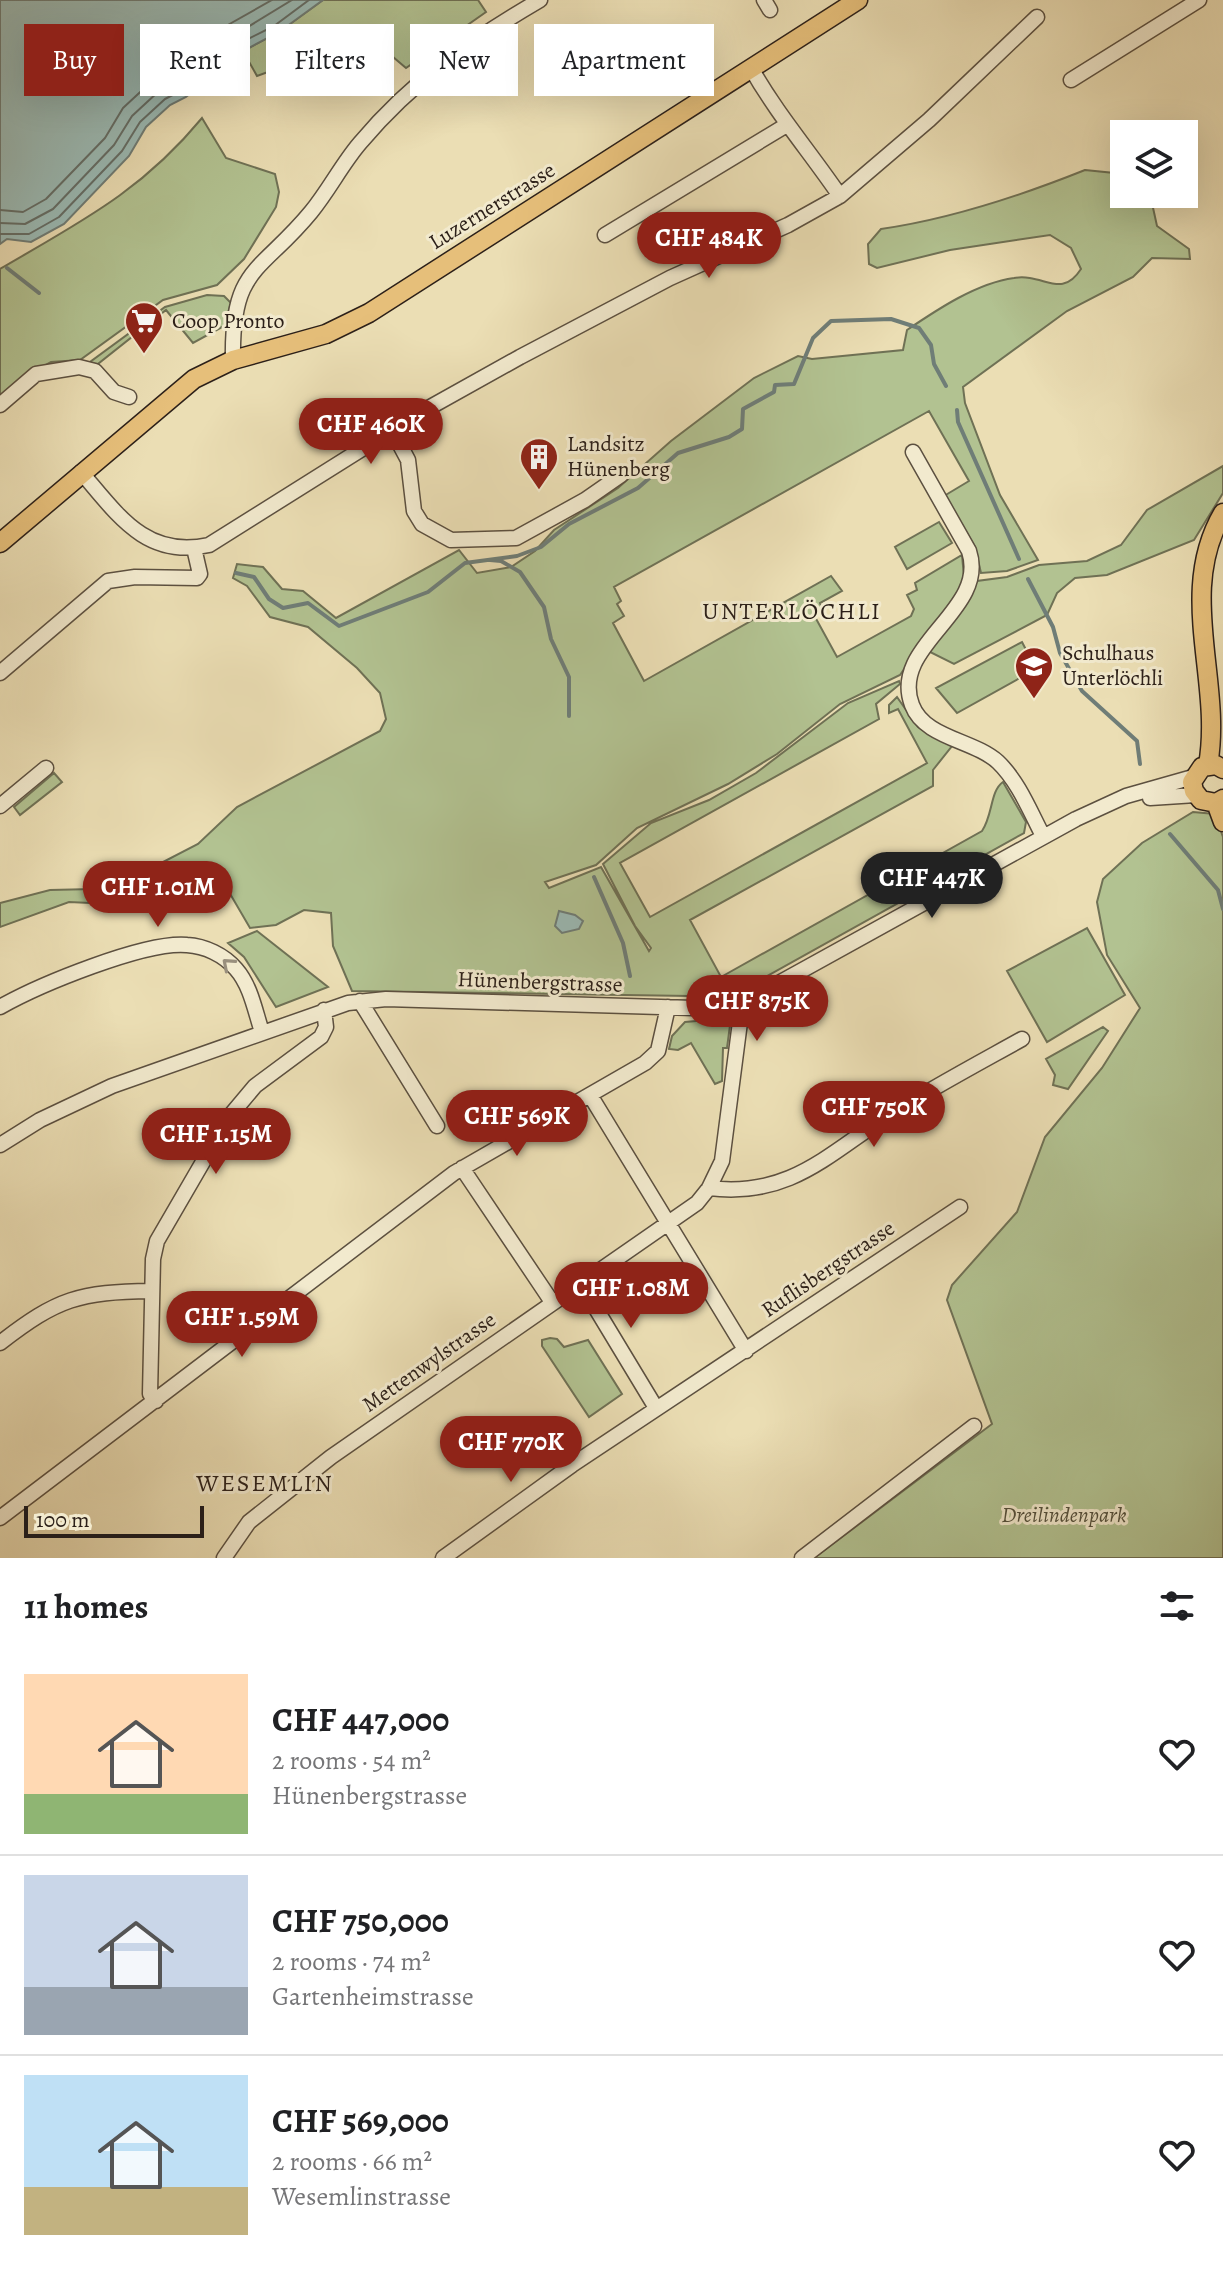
<!DOCTYPE html>
<html lang="en">
<head>
<meta charset="utf-8">
<style>
	body { margin:0; font-family:Alegreya,serif; background:#f2f2f2; color:#202124; height:100vh; display:flex; flex-direction:column; font-size:30px; white-space:nowrap }
	* { box-sizing:border-box; margin:0 }
	p { font-size:26px; color:#757577 }
	.icon { flex:none; width:44px; height:44px; fill:none; stroke:currentColor; stroke-width:2; stroke-linecap:round; stroke-linejoin:round }
	.map { position:relative; height:1558px; overflow:hidden }
	.details { display:flex; flex-direction:column; background:#fff; flex:1 }
	.details>* { flex:none }
	.banner { position:absolute; left:24px; top:24px; width:800px; height:72px; display:flex; gap:16px }
	.buttons { position:absolute; left:1110px; top:120px; display:grid; gap:16px }
	.buttons a { display:grid; place-items:center; width:88px; height:88px; border-radius:0px; background:#fff; box-shadow:0 8px 32px #0002; font-size:40px }
	.scale { position:absolute; left:24px; bottom:20px; width:180px; box-sizing:border-box; padding-left:8px; border:4px solid #2c2019; border-top:0; font-size:22px; line-height:28px; white-space:nowrap; color:#2c2019; -webkit-text-stroke:6px #f2eace; paint-order:stroke }
	.price { position:absolute; translate:-50% -68px; padding:0 18px; border-radius:28px; background:#8f2418; color:#fff; font-size:26px; line-height:52px; filter:drop-shadow(0 2px 4px #0008) }
	.price::after { content:''; position:absolute; left:50%; top:48px; width:24px; height:18px; margin-left:-12px; background:inherit; clip-path:polygon(0 0,100% 0,50% 100%) }
	.price.selected { background:#222; color:#fff }
	ul { padding:0; list-style:none }
	li { display:flex; align-items:center; gap:24px; height:200px; padding:0 24px }
	li+li { border-top:2px solid #e0e0e0 }
	li span { display:grid; place-items:center; flex:none; width:224px; height:160px; border-radius:0px; color:#555 }
	li>.icon { margin-inline-start:auto }
	span .icon { width:96px; height:96px; fill:#fffc; stroke-width:1 }
	li b { font-size:34px }
	h2 { display:flex; justify-content:space-between; align-items:center; height:96px; padding:0 24px; font-size:34px }
	.chip { padding:0 28px; border-radius:0px; background:#fff; box-shadow:0 8px 32px #0002; font-size:28px; line-height:72px }
	.chip.selected { background:#8f2418; color:#fff }
	.map>svg:first-child { display:block }
	.green { fill:#b2c291; stroke:#6f7155; stroke-width:2 }
	.water { fill:#9bbbb6; stroke:#6f7d77; stroke-width:2 }
	.lines { fill:none; stroke-linecap:round; stroke-linejoin:round }
	.shore { stroke:#646e68; stroke-width:2 }
	.stream { stroke:#6f7d77; stroke-width:4 }
	.minor-casing { stroke:#5c5040; stroke-width:17 }
	.major-casing { stroke:#2c2019; stroke-width:21 }
	.minor { stroke:#f2eace; stroke-width:14 }
	.major { stroke:#e6bf7a; stroke-width:18 }
	.oneway { stroke:#998f7d }
	.labels { text-anchor:middle; dominant-baseline:central; stroke-width:6; stroke-linejoin:round; paint-order:stroke }
	.street-label { font-size:22px; fill:#2c2019; stroke:#f2eace }
	.poi-label { font-size:22px; fill:#2c2019; stroke:#f2eace; text-anchor:start }
	.park-label { font-size:22px; font-style:italic; fill:#54513d; stroke:#f2eace }
	.neighbourhood-label { font-size:24px; letter-spacing:2px; fill:#2c2019; stroke:#f2eace }
</style>
</head>
<body>
<div class="map">
<svg width="1223" height="1558" viewBox="0 0 1223 1558">
	<rect width="100%" height="100%" fill="#ebdeb4"/>
	<filter id="stains"><feTurbulence type="fractalNoise" baseFrequency=".0025" numOctaves="4"/><feColorMatrix values="0 0 0 0 .2 0 0 0 0 .09 0 0 0 0 .02 0 0 0 .5 -.17"/></filter>
	<radialGradient id="worn" r=".72"><stop offset=".6" stop-color="#630" stop-opacity="0"/><stop offset="1" stop-color="#630" stop-opacity=".3"/></radialGradient>
	<!-- green -->
	<path class="green" d="M323 0H478L486 12 406 68 393 57 382 62 356 40 257 76 243 51 279 32Z
		M202 118 226 158 275 174 279 192 276 207 244 259 217 285 163 300 80 360 51 362 33 372 0 399V269C80 222 141 192 202 118Z
		M1085 170 1124 174V194H1150L1157 226 1189 249 1190 259 1152 258 1133 277 1067 311 963 387 965 403 1000 495 1038 560 1007 571 981 573 975 547 944 496 969 481 929 411 614 587 621 601 617 604 624 616 613 623 644 681 831 576 842 591 820 603 822 609 814 615 837 657 911 616 914 609 907 595 917 590 915 583 962 555 964 577 959 590 900 675 840 704 777 754 728 784 637 828 596 865 545 882 549 888 601 867 649 951 651 948 635 926 603 864 651 823 709 800 756 773 848 703 899 681 900 684 876 704 879 719 620 863 650 917 927 763 898 709 889 713V705L897 697 918 727 952 746 933 770V786L690 920 721 977 982 831C993 815 990 791 1003 782L1026 822 1024 833 767 976 741 986 690 996 352 991 333 946 331 913 304 910 276 925 250 928 215 868 112 904 69 902 0 927V903L50 890 94 889 138 875 198 844 237 807 380 731 386 719 380 693 357 668 308 627 270 617 247 586 233 578 237 564 263 567 282 589 303 591 336 618 459 550 477 573 511 567 535 551 554 530 618 488 671 441 754 378 798 356 812 359 903 350 907 330C938 309 977 283 1014 278 1044 273 1061 300 1081 269L1071 248 1050 235 950 250 877 268 869 264 868 244 881 229C951 219 1020 196 1085 170Z
		M207 295 224 296 231 303 224 326 193 343 166 310 94 367 90 362 165 307Z
		M1223 466V493L1194 540 1107 575 1075 578 1057 593 1047 615 954 664 930 652C938 625 967 608 977 581L1007 577 1039 565 1087 561 1121 545 1147 510Z
		M939 522 952 543 907 569 895 547Z
		M1022 642 1036 669 957 713 936 688Z
		M54 773 62 782 20 815 14 807Z
		M1193 812 1215 814 1223 837V1558H814L992 1424 947 1300 952 1285 1017 1212 1045 1137 1102 1068 1140 1008 1107 955 1097 902 1103 879 1142 843Z
		M1087 928 1125 995 1047 1042 1007 971Z
		M257 931 328 987 276 1007 244 957 228 943Z
		M731 1018 727 1048H723L722 1081 715 1084 691 1043 678 1050 669 1049 672 1036 685 1022Z
		M1103 1027 1108 1031 1068 1089 1053 1085 1055 1075 1046 1059Z
		M550 1338 557 1339 564 1347 588 1340 622 1394 589 1417 542 1346V1340Z"/>
	<!-- water -->
	<path class="water" d="M0 0H323L279 32 243 51 186 97 170 105 146 127 129 156 64 224 31 242 7 239 0 244Z
		M559 911 575 915 583 921 579 929 562 933 555 926Z"/>
	<g class="lines">
		<!-- shore -->
		<path class="shore" d="M0 210 23 212 46 199 105 138 123 108 151 82 170 71 226 26 272 0
			M0 223 25 224 53 209 114 145 132 116 159 91 177 82 233 36 292 0
			M0 234H29L59 217 122 151 140 122 165 99 182 90 238 44 274 26 309 0"/>
		<!-- stream -->
		<path class="stream" d="M7 268 39 293
			M957 410 958 422 1019 559
			M490 560 501 561 520 572 544 607 551 639 569 677V716
			M236 573 254 577 269 599 283 608 308 603 339 626 428 592 465 563 517 556 541 547 569 524 638 488 678 453 729 437 742 429 743 409 774 392 775 385 794 384 813 338 831 321 891 319 919 328 931 345 934 364 946 386
			M1028 579 1053 627 1060 653 1082 691 1137 741 1140 764
			M1170 834 1218 890 1223 909
			M594 877 623 943 630 976"/>
		<defs>
			<path id="minor" d="M764 0 770 10
				M751 68C777 114 810 152 840 196
				M1071 80 1199 0
				M605 235 785 126
				M233 360C231 266 261 273 311 212 329 190 342 164 360 143 413 80 470 41 540 0
				M0 405 36 374 79 367 95 371 114 392 129 397
				M392 430 408 460 414 511 422 524 451 540 516 538 585 500 621 475
				M913 452 969 551C989 611 889 645 912 705 924 738 974 740 998 762 1018 781 1030 811 1043 836
				M81 472C118 515 146 559 209 545L416 415 520 357 670 278 788 225 840 196 929 120 1037 17
				M0 673 108 581 135 577 197 578 200 574 194 548
				M1150 798 1196 795
				M0 806 46 768
				M360 1001 437 1126
				M0 1007C39 985 145 941 187 945 205 946 224 955 236 969 251 986 255 1011 262 1032
				M590 1095 746 1351
				M0 1145 40 1120 112 1086 348 1003 386 999 694 1008 729 1003 770 988 1076 819 1126 796 1193 777
				M462 1168 552 1302
				M709 1188C789 1198 827 1155 889 1115 932 1088 977 1064 1022 1039
				M570 1289 595 1307 656 1408
				M0 1343C58 1298 79 1292 152 1291
				M156 1401 150 1394 153 1259 157 1241 229 1117 255 1086 321 1037 326 1027 324 1010
				M0 1518 454 1173 645 1063 658 1051 668 1007
				M224 1558 249 1522 331 1457 697 1203 709 1188 722 1161 743 999
				M443 1558 572 1465 960 1207
				M802 1558 974 1426"/>
			<path id="major" d="M0 543 194 379 233 360 326 334 369 313 858 0
				M1208 765C1223 681 1176 593 1223 513
				M1223 769 1216 765 1202 767 1192 782 1194 791 1201 800 1216 803 1223 799
				M1216 803 1223 822"/>
		</defs>
		<!-- minor casing -->
		<use href="#minor" class="minor-casing"/>
		<!-- major casing -->
		<use href="#major" class="major-casing"/>
		<!-- minor -->
		<use href="#minor" class="minor"/>
		<!-- major -->
		<use href="#major" class="major"/>
	</g>
	<!-- one-way arrows -->
	<defs><path id="oneway-chevron" d="M-2-3.5L2.5 0L-2 3.5" fill="none" stroke-width="1.6" stroke-linecap="round" stroke-linejoin="round" transform="scale(2)"/></defs>
	<use class="oneway" href="#oneway-chevron" transform="translate(228 964) rotate(-139)"/>
	<!-- icons -->
	<defs>
		<symbol id="supermarket-pin" viewBox="-11 -11 22 30"><path d="M0 17L-7.5 6A9.5 9.5 0 1 1 7.5 6Z" fill="#8f2418" stroke="#f2eace"/><path d="M-6-5.5h2.5l.6 2H6L4.5 2H-2.5L-4.4-4H-6ZM-1.5 3.2a1.3 1.3 0 1 0 .1 0ZM3 3.2a1.3 1.3 0 1 0 .1 0Z" fill="#fff"/></symbol>
		<symbol id="building-pin" viewBox="-11 -11 22 30"><path d="M0 17L-7.5 6A9.5 9.5 0 1 1 7.5 6Z" fill="#8f2418" stroke="#f2eace"/><path d="M-4-6H4V6H1V3H-1V6H-4ZM-2.5-4.3h1.7v1.8h-1.7ZM.8-4.3h1.7v1.8H.8ZM-2.5-1h1.7V.8h-1.7ZM.8-1h1.7V.8H.8Z" fill="#fff"/></symbol>
		<symbol id="school-pin" viewBox="-11 -11 22 30"><path d="M0 17L-7.5 6A9.5 9.5 0 1 1 7.5 6Z" fill="#8f2418" stroke="#f2eace"/><path d="M0-5L7-2L0 1L-7-2ZM-4 1L0 2.5L4 1V4Q0 6-4 4Z" fill="#fff"/></symbol>
	</defs>
	<g fill-rule="evenodd">
		<use href="#supermarket-pin" x="122" y="299" width="44" height="60"/>
		<use href="#building-pin" x="517" y="435" width="44" height="60"/>
		<use href="#school-pin" x="1012" y="644" width="44" height="60"/>
	</g>
	<g class="labels">
		<!-- street labels -->
		<g class="street-label">
			<text transform="translate(492 206) rotate(-32)">Luzernerstrasse</text>
			<text transform="translate(540 982) rotate(2)">Hünenbergstrasse</text>
			<text transform="translate(828 1269) rotate(-34)">Ruflisbergstrasse</text>
			<text transform="translate(429 1362) rotate(-35)">Mettenwylstrasse</text>
		</g>
		<!-- poi labels -->
		<g class="poi-label">
			<text x="172" y="321">Coop Pronto</text>
			<text x="567" y="444">Landsitz<tspan x="567" dy="25">Hünenberg</tspan></text>
			<text x="1062" y="653">Schulhaus<tspan x="1062" dy="25">Unterlöchli</tspan></text>
		</g>
		<!-- park labels -->
		<g class="park-label">
			<text x="1064" y="1515">Dreilindenpark</text>
		</g>
		<!-- neighbourhood labels -->
		<g class="neighbourhood-label">
			<text x="792" y="611">UNTERLÖCHLI</text>
			<text x="265" y="1483">WESEMLIN</text>
		</g>
	</g>
	<rect width="100%" height="100%" filter="url(#stains)"/>
	<rect width="100%" height="100%" fill="url(#worn)"/>
</svg>
<div class="buttons">
<a><svg class="icon" aria-label="layers" viewBox="0 0 24 24"><path d="M12 4l9 5-9 5-9-5zM3 14l9 5 9-5"/></svg></a>
</div>
<div class="scale">100 m</div>
<b class="price" style="left:709px;top:280px">CHF 484K</b>
<b class="price" style="left:371px;top:466px">CHF 460K</b>
<b class="price selected" style="left:932px;top:920px">CHF 447K</b>
<b class="price" style="left:158px;top:929px">CHF 1.01M</b>
<b class="price" style="left:757px;top:1043px">CHF 875K</b>
<b class="price" style="left:874px;top:1149px">CHF 750K</b>
<b class="price" style="left:517px;top:1158px">CHF 569K</b>
<b class="price" style="left:216px;top:1176px">CHF 1.15M</b>
<b class="price" style="left:631px;top:1330px">CHF 1.08M</b>
<b class="price" style="left:242px;top:1359px">CHF 1.59M</b>
<b class="price" style="left:511px;top:1484px">CHF 770K</b>
<div class="banner">
<a class="chip selected">Buy</a>
<a class="chip">Rent</a>
<a class="chip">Filters</a>
<a class="chip">New</a>
<a class="chip">Apartment</a>
</div>
</div>
<section class="details">
<h2>11 homes<svg class="icon" aria-label="filters" viewBox="0 0 24 24"><path d="M4 7h16M4 17h16"/><circle cx="9" cy="7" r="2"/><circle cx="15" cy="17" r="2"/></svg></h2>
<ul>
<li><span style="background:linear-gradient(#ffd9b3 75%,#8fb573 0)"><svg class="icon" aria-label="home" viewBox="0 0 24 24"><path d="M3 11l9-7 9 7M6 9v11h12V9"/></svg></span><div><b>CHF 447,000</b><p>2 rooms · 54 m²</p><p>Hünenbergstrasse</p></div><svg class="icon" aria-label="heart" viewBox="0 0 24 24"><path d="M12 20l-8-8c-3-5 5-10 8-4 3-6 11-1 8 4z"/></svg></li>
<li><span style="background:linear-gradient(#c9d6e8 70%,#9aa5b1 0)"><svg class="icon" aria-label="home" viewBox="0 0 24 24"><path d="M3 11l9-7 9 7M6 9v11h12V9"/></svg></span><div><b>CHF 750,000</b><p>2 rooms · 74 m²</p><p>Gartenheimstrasse</p></div><svg class="icon" aria-label="heart" viewBox="0 0 24 24"><path d="M12 20l-8-8c-3-5 5-10 8-4 3-6 11-1 8 4z"/></svg></li>
<li><span style="background:linear-gradient(#bfe0f5 70%,#c2b280 0)"><svg class="icon" aria-label="home" viewBox="0 0 24 24"><path d="M3 11l9-7 9 7M6 9v11h12V9"/></svg></span><div><b>CHF 569,000</b><p>2 rooms · 66 m²</p><p>Wesemlinstrasse</p></div><svg class="icon" aria-label="heart" viewBox="0 0 24 24"><path d="M12 20l-8-8c-3-5 5-10 8-4 3-6 11-1 8 4z"/></svg></li>
</ul>
</section>
</body>
</html>
